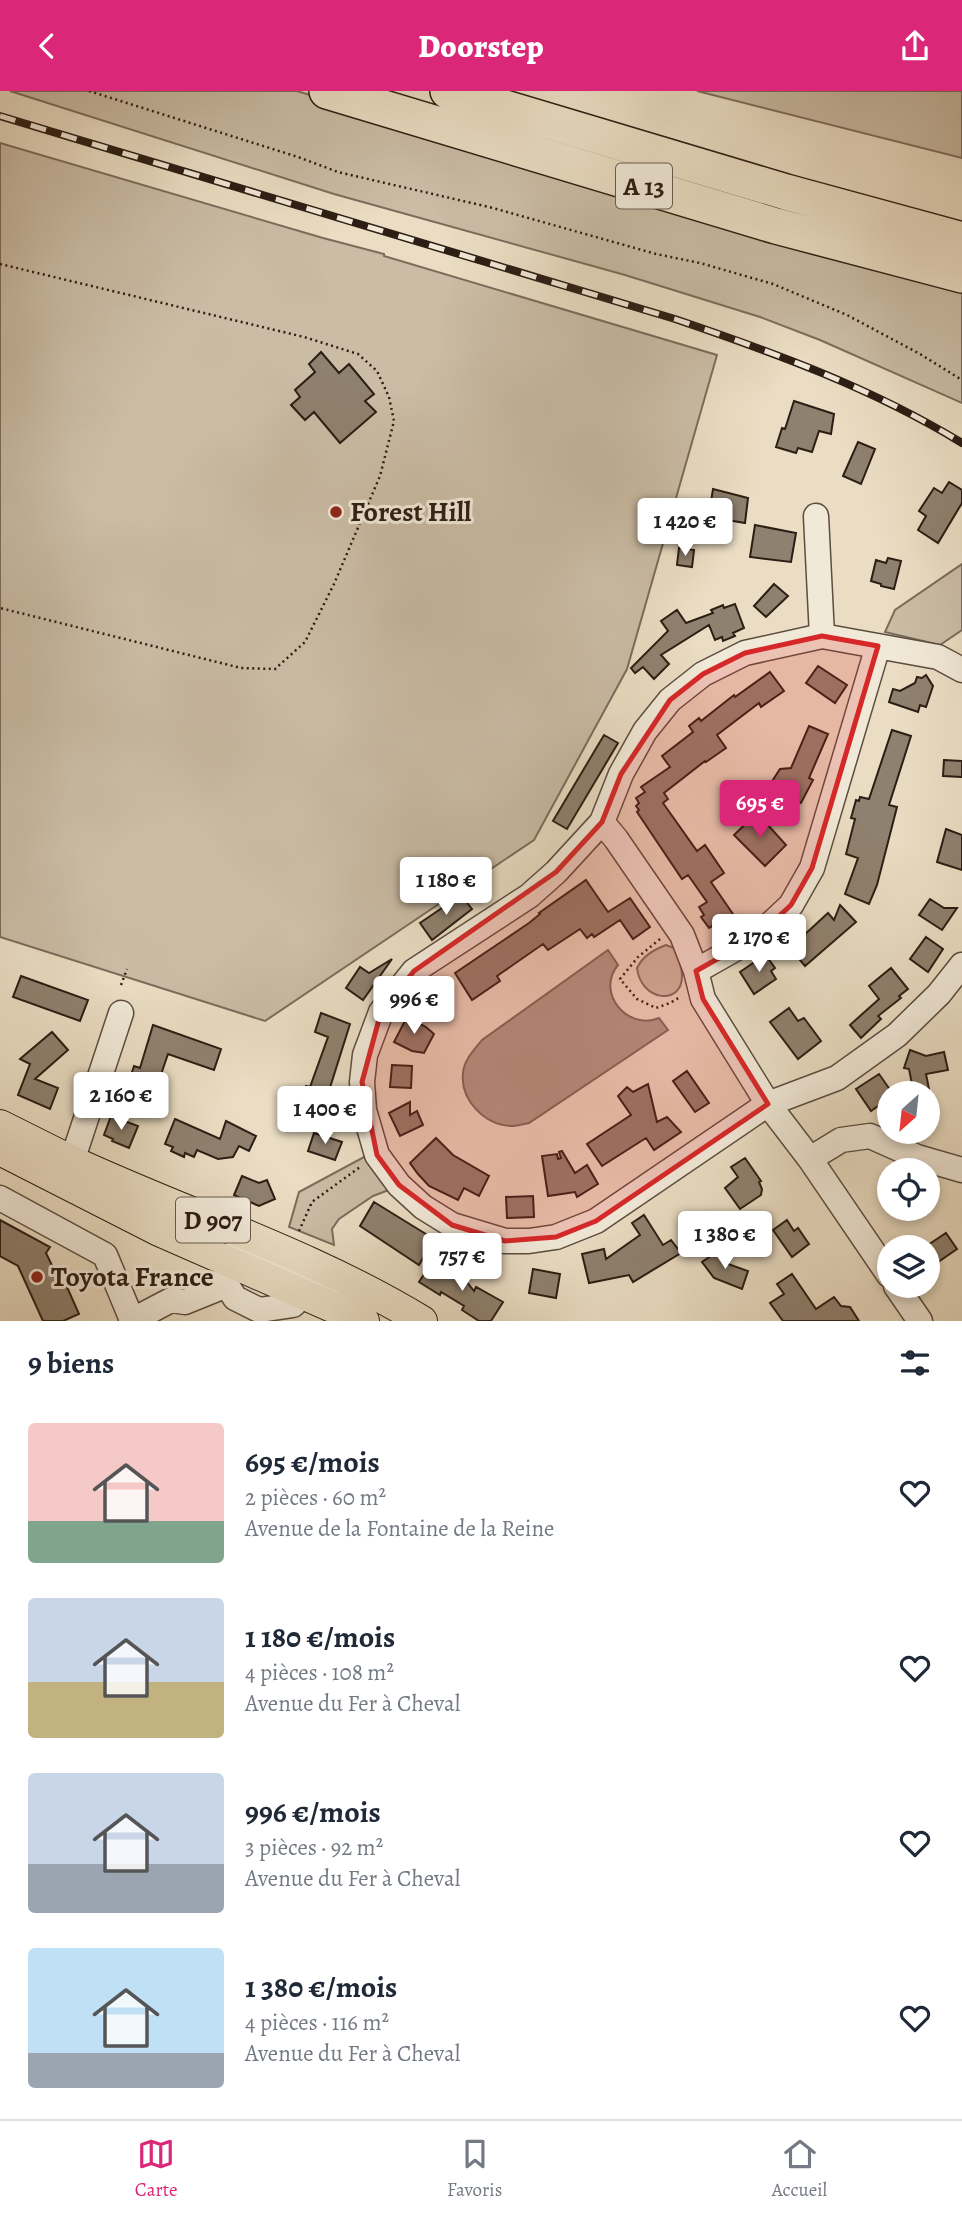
<!DOCTYPE html>
<html lang="fr">
<head>
<meta charset="utf-8">
<style>
	body { margin:0; font-family:Alegreya,serif; background:#f2f2f3; color:#1f2937; height:100vh; display:flex; flex-direction:column; font-size:26px; white-space:nowrap }
	* { box-sizing:border-box; margin:0 }
	p { font-size:23px; color:#747a83 }
	.icon { flex:none; width:38px; height:38px; fill:none; stroke:currentColor; stroke-width:2; stroke-linecap:round; stroke-linejoin:round }
	.map { position:relative; height:1230px; overflow:hidden }
	.sheet { display:flex; flex-direction:column; background:#fff; flex:1 }
	.sheet>* { flex:none }
	.needle { width:46px; rotate:207deg }
	.tools { position:absolute; left:877px; top:990px; display:grid; gap:14px }
	.tools a { display:grid; place-items:center; width:63px; height:63px; border-radius:50%; background:#fff; box-shadow:0 4px 10px #0003; font-size:35px }
	.price { position:absolute; translate:-50% -60px; padding:0 16px; border-radius:7px; background:#fff; color:#222; font-size:23px; line-height:46px; filter:drop-shadow(0 2px 4px #0008) }
	.price::after { content:''; position:absolute; left:50%; top:42px; width:21px; height:16px; margin-left:-10px; background:inherit; clip-path:polygon(0 0,100% 0,50% 100%) }
	.price.selected { background:#db2777; color:#fff }
	ul { padding:0; list-style:none }
	li { display:flex; align-items:center; gap:21px; height:175px; padding:0 28px }
	li span { display:grid; place-items:center; flex:none; width:196px; height:140px; border-radius:7px; color:#555 }
	li>.icon { margin-inline-start:auto }
	span .icon { width:84px; height:84px; fill:#fffc; stroke-width:1 }
	li b { font-size:30px }
	h2 { display:flex; justify-content:space-between; align-items:center; height:84px; padding:0 28px; font-size:30px }
	header { display:flex; justify-content:space-between; align-items:center; height:91px; padding:0 28px; background:#db2777; color:#fff; font-size:32px; font-weight:800 }
	.tabs { display:flex; justify-content:space-around; align-items:center; height:98px; border-top:2px solid #e0e1e3; background:#fff; font-size:19px; color:#747a83 }
	.tabs a { display:grid; justify-items:center; gap:4px }
	.tabs .selected { color:#db2777 }
	.map>svg:first-child { display:block }
	.green { fill:#cabca5; stroke:#7c6c5c; stroke-width:2 }
	.water { fill:#aa9c88; stroke:#78695a; stroke-width:2 }
	.building { fill:#8f816f; stroke:#2d1d14; stroke-width:2 }
	.lines { fill:none; stroke-linecap:round; stroke-linejoin:round }
	.minor-casing { stroke:#5c4d40; stroke-width:27 }
	.major-casing { stroke:#2d1d14; stroke-width:32 }
	.highway-casing { stroke:#2d1d14; stroke-width:38 }
	.path { stroke:#2d1d14; stroke-width:2.5; stroke-dasharray:2 3.5; stroke-linecap:butt }
	.minor { stroke:#f1e9d8; stroke-width:24 }
	.major { stroke:#eaddc3; stroke-width:30 }
	.highway { stroke:#eaddc3; stroke-width:35 }
	.rail-casing { stroke:#2d1d14; stroke-width:8 }
	.rail { stroke:#f1e9d8; stroke-width:5; stroke-dasharray:16; stroke-linecap:butt }
	.marked { fill:#d62828; fill-opacity:0.2; stroke:#d62828; stroke-width:5; stroke-linejoin:round }
	.poi-dot { fill:#8f2418; stroke:#f1e9d8; stroke-width:2.5 }
	.labels { text-anchor:middle; dominant-baseline:central; stroke-width:6; stroke-linejoin:round; paint-order:stroke }
	.shield { fill:#f1e9d8; stroke:#685a4f; stroke-width:2 }
	.shield-label { font-size:26px; font-weight:bold; fill:#2d1d14 }
	.poi-label { font-size:28px; font-weight:bold; fill:#2d1d14; stroke:#f1e9d8; text-anchor:start }
</style>
</head>
<body>
<header><svg class="icon" aria-label="back" viewBox="0 0 24 24"><path d="M15 5l-7 7 7 7"/></svg>Doorstep<svg class="icon" aria-label="share" viewBox="0 0 24 24"><path d="M12 15V3M7 8l5-5 5 5M5 13v7h14v-7"/></svg></header>
<div class="map">
<svg width="962" height="1230" viewBox="0 0 962 1230">
	<rect width="100%" height="100%" fill="#eaddc3"/>
	<filter id="stains"><feTurbulence type="fractalNoise" baseFrequency=".00286" numOctaves="4"/><feColorMatrix values="0 0 0 0 .2 0 0 0 0 .09 0 0 0 0 .02 0 0 0 .5 -.17"/></filter>
	<radialGradient id="worn" r=".72"><stop offset=".6" stop-color="#630" stop-opacity="0"/><stop offset="1" stop-color="#630" stop-opacity=".3"/></radialGradient>
	<!-- green -->
	<path class="green" d="M10 0H297L962 199V312L820 249 760 226 625 184 334 103Z
		M697 0H962V67Z
		M0 52 323 147 384 163V165L717 264 627 578 534 749 265 930 0 846Z
		M962 473V539L940 554 885 541 895 519Z
		M666 854 674 857C678 866 682 874 682 884 683 915 641 911 637 877 643 865 653 859 666 854Z
		M364 1066 394 1097 373 1105 339 1128 332 1138 334 1154 289 1136 299 1101Z"/>
	<!-- water -->
	<path class="water" d="M608 859 618 874C595 902 628 940 659 927L668 939 529 1032C524 1033 518 1035 513 1035 485 1035 460 1009 463 982 464 969 474 959 482 949Z"/>
	<!-- building -->
	<path class="building" d="M321 261 339 282 349 273 374 303 365 310 376 321 340 352 314 321 305 329 291 314 300 306 295 299 315 281 309 273Z
		M794 310 834 323 831 343 819 340 812 361 798 357 796 362 776 356 782 337 785 338Z
		M858 351 875 358 861 393 843 385Z
		M949 391 962 399V412L938 452 918 439 926 425 919 420 934 397 942 402Z
		M713 398 748 407 745 432 721 428V426L709 423Z
		M755 434 796 442 791 471 750 466Z
		M679 457 694 459 692 476 677 474Z
		M888 467 901 470 894 498 881 495V493L871 490 876 469 886 472Z
		M774 493 788 505 766 526 754 515Z
		M735 513 744 537 733 542 735 545 723 550 722 546 715 549 709 534 661 564 669 573 654 588 643 576 635 582 631 577 668 540 661 530 677 519 686 532 713 522 711 519 723 514 724 517Z
		M818 575 847 594 835 612 806 592Z
		M770 581 784 600 761 616 759 612 717 644 726 657 706 671 705 670 664 702 668 708 663 712 697 760 705 754 724 782 711 791 735 826 715 840 712 835 709 837 701 826 704 824 699 816 707 811 688 784 682 788 637 721 639 719 636 715 639 712 636 707 645 701 641 696 670 676 662 665 693 641 689 635 699 627 701 630 734 604 735 606Z
		M926 584 933 595 926 616 920 614 918 621 889 611 893 598 900 600 915 592 917 586 922 587Z
		M809 635 828 643 809 687 813 689 801 712 769 695 780 678 791 677Z
		M892 639 911 645 889 714 897 716 877 794 869 813 845 803 858 767 846 763 855 728 851 727 856 709 859 710 860 706 869 708Z
		M604 644 618 652 567 738 553 730Z
		M944 669 962 670V686L943 685Z
		M757 722 786 754 765 775 734 744Z
		M946 738 962 744V779L937 771Z
		M586 789 608 821 630 807 650 836 633 848 620 829 594 846 592 843 587 847 580 838 548 859 543 853 497 885 500 890 472 909 455 882 529 832 540 823 539 822Z
		M461 804 472 818 432 849 420 832Z
		M930 808 944 817H957L942 839 919 824Z
		M840 814 856 831 805 875 790 857 828 822 834 829Z
		M926 846 943 858 928 881 910 868Z
		M762 866H767L775 877 771 880 776 888 754 903 740 881Z
		M392 868 363 909 346 897 360 876 369 882Z
		M891 877 908 898 899 905 901 907 878 925 881 928 861 947 850 934 879 908 869 895Z
		M21 885 88 909 80 930 13 906Z
		M433 896 453 917 440 929 420 908Z
		M789 917 798 930 804 927 821 950 798 968 770 931Z
		M321 922 350 933 328 1003 333 1004 325 1029 298 1019 306 995 310 996 328 946 315 941Z
		M407 926 426 936 434 943 424 962 412 960 394 951Z
		M153 934 221 958 214 979 168 963 154 1004 128 994 134 975 140 977Z
		M52 941 68 959 35 988 58 997 50 1018 18 1004 30 973 20 968Z
		M910 959 926 965 944 961 948 979 926 983 930 1003H914L909 978 904 977Z
		M392 974 412 975 411 997 390 996Z
		M687 980 709 1012 695 1021 673 990Z
		M879 983 893 1003H889V1007L871 1020 856 998Z
		M648 993 657 1031 667 1026 681 1041 654 1059 646 1047 602 1075 587 1053 631 1024 618 1005 627 996 633 1001Z
		M410 1011V1024L417 1020 423 1034 400 1045 389 1022Z
		M111 1025 138 1035 129 1057 112 1050 113 1048 104 1044Z
		M175 1028 220 1048 226 1030 256 1045 249 1060 239 1055 233 1066 218 1068 197 1059 194 1066 185 1062 184 1066 171 1060 173 1056 165 1053Z
		M314 1042 342 1051 335 1069 308 1060Z
		M436 1047 453 1064 489 1085 479 1105 464 1097 458 1109 429 1095 418 1083 410 1072Z
		M562 1060 575 1082 587 1074 598 1093 577 1106 575 1101 548 1105 542 1065 557 1063 558 1068 561 1067 559 1061Z
		M745 1067 761 1090 759 1091 762 1098 761 1104 740 1118 725 1097 738 1086 731 1076Z
		M242 1085 259 1092 267 1089 275 1108 259 1115 234 1104Z
		M533 1105 534 1126 507 1127 506 1106Z
		M374 1111 434 1148 419 1174 360 1135Z
		M644 1124 663 1154 671 1149 681 1162 633 1191 629 1184 589 1192 582 1163 604 1158 606 1168 640 1144 632 1132Z
		M0 1129 50 1156 46 1162 63 1197 67 1196 79 1223 63 1230H43L18 1175 0 1165Z
		M787 1129 794 1140 798 1137 809 1153 792 1166 773 1139Z
		M946 1142 957 1158 928 1178V1154Z
		M718 1160 728 1173 748 1180 742 1198 714 1187 702 1171Z
		M432 1171 466 1190 474 1200 476 1196 503 1211 491 1230H479L462 1219 464 1215 441 1201 440 1204 419 1191Z
		M533 1178 560 1183 556 1207 529 1202Z
		M792 1183 816 1218 834 1206 841 1215 850 1216 859 1230H783L770 1212 784 1203 777 1193Z"/>
	<g class="lines">
		<defs>
			<path id="minor" d="M816 425 822 545
				M962 579 938 566 822 545 745 562 703 583 670 609 645 640 621 683 602 731 556 781 529 805 414 880 381 921 365 964 362 991 364 1019 377 1064 399 1094 423 1116 452 1134 505 1150H529L556 1146 596 1130 768 1013 837 987 897 944 939 903 962 874
				M602 731 616 748 682 844 696 880 703 908 768 1013 810 1068 889 1184
				M696 880 758 845 791 814 812 777 878 555
				M810 1068 841 1049 870 1045 917 1066 962 1079
				M72 1070 121 922
				M0 1107 105 1164 132 1229
				M318 1175 304 1203 293 1214 259 1219 235 1207 227 1194 224 1168 237 1160 251 1162 310 1190 362 1210
				M896 1195 920 1230
				M131 1230 171 1209 185 1211 227 1194"/>
			<path id="major" d="M0 1034C24 1046 48 1058 72 1070 189 1124 312 1163 422 1230
				M0 1059 157 1139 364 1230"/>
			<path id="highway" d="M327 0 776 135 962 184
				M448 0 786 101 962 149"/>
		</defs>
		<!-- minor casing -->
		<use href="#minor" class="minor-casing"/>
		<!-- major casing -->
		<use href="#major" class="major-casing"/>
		<!-- highway casing -->
		<use href="#highway" class="highway-casing"/>
		<!-- path -->
		<path class="path" d="M89 0 298 66 338 81 493 117 656 163 700 172 773 193 847 224 920 263 962 289
			M0 173 304 246 358 263 377 280 389 306 394 330 380 385 334 493 305 551 275 578 241 577 0 517
			M660 848 638 866 620 888 637 908 656 917 670 912 680 906
			M121 894 127 878
			M299 1140 312 1111 360 1076"/>
		<!-- minor -->
		<use href="#minor" class="minor"/>
		<!-- major -->
		<use href="#major" class="major"/>
		<!-- highway -->
		<use href="#highway" class="highway"/>
		<defs>
			<path id="rail" d="M0 25 675 228C775 262 872 297 962 352"/>
		</defs>
		<!-- rail casing -->
		<use href="#rail" class="rail-casing"/>
		<!-- rail -->
		<use href="#rail" class="rail"/>
	</g>
	<!-- marked area -->
	<path class="marked" d="M822 545 878 555 812 777 791 814 758 845 696 880 703 908 768 1013 596 1130 556 1146 505 1150 452 1134 399 1094 377 1064 362 991 381 921 414 880 556 781 602 731 621 683 670 609 703 583 745 562Z"/>
	<!-- markers -->
	<g class="poi-dot">
		<circle cx="336" cy="421" r="7"/>
		<circle cx="37" cy="1186" r="7"/>
	</g>
	<g class="labels">
		<!-- shield labels -->
		<g class="shield">
			<rect x="616" y="72.5" width="56" height="45" rx="5"/>
			<rect x="176" y="1106.5" width="74" height="45" rx="5"/>
		</g>
		<g class="shield-label">
			<text x="644" y="95">A 13</text>
			<text x="213" y="1129">D 907</text>
		</g>
		<!-- poi labels -->
		<g class="poi-label">
			<text x="350" y="421">Forest Hill</text>
			<text x="51" y="1186">Toyota France</text>
		</g>
	</g>
	<rect width="100%" height="100%" filter="url(#stains)"/>
	<rect width="100%" height="100%" fill="url(#worn)"/>
</svg>
<div class="tools">
<a><svg class="needle" viewBox="-14 -14 28 28"><path d="M0-13l5 13h-10z" fill="#e53935"/><path d="M0 13l5-13h-10z" fill="#747a83"/></svg></a>
<a><svg class="icon" aria-label="locate" viewBox="0 0 24 24"><circle cx="12" cy="12" r="6"/><path d="M12 2v4M12 18v4M2 12h4M18 12h4"/></svg></a>
<a><svg class="icon" aria-label="layers" viewBox="0 0 24 24"><path d="M12 4l9 5-9 5-9-5zM3 14l9 5 9-5"/></svg></a>
</div>
<b class="price" style="left:685px;top:467px">1 420 €</b>
<b class="price selected" style="left:760px;top:749px">695 €</b>
<b class="price" style="left:446px;top:826px">1 180 €</b>
<b class="price" style="left:759px;top:883px">2 170 €</b>
<b class="price" style="left:414px;top:945px">996 €</b>
<b class="price" style="left:121px;top:1041px">2 160 €</b>
<b class="price" style="left:325px;top:1055px">1 400 €</b>
<b class="price" style="left:725px;top:1180px">1 380 €</b>
<b class="price" style="left:462px;top:1202px">757 €</b>
</div>
<section class="sheet">
<h2>9 biens<svg class="icon" aria-label="filters" viewBox="0 0 24 24"><path d="M4 7h16M4 17h16"/><circle cx="9" cy="7" r="2"/><circle cx="15" cy="17" r="2"/></svg></h2>
<ul>
<li><span style="background:linear-gradient(#f6c9c9 70%,#7fa58c 0)"><svg class="icon" aria-label="home" viewBox="0 0 24 24"><path d="M3 11l9-7 9 7M6 9v11h12V9"/></svg></span><div><b>695 €/mois</b><p>2 pièces · 60 m²</p><p>Avenue de la Fontaine de la Reine</p></div><svg class="icon" aria-label="heart" viewBox="0 0 24 24"><path d="M12 20l-8-8c-3-5 5-10 8-4 3-6 11-1 8 4z"/></svg></li>
<li><span style="background:linear-gradient(#c9d6e8 60%,#c2b280 0)"><svg class="icon" aria-label="home" viewBox="0 0 24 24"><path d="M3 11l9-7 9 7M6 9v11h12V9"/></svg></span><div><b>1 180 €/mois</b><p>4 pièces · 108 m²</p><p>Avenue du Fer à Cheval</p></div><svg class="icon" aria-label="heart" viewBox="0 0 24 24"><path d="M12 20l-8-8c-3-5 5-10 8-4 3-6 11-1 8 4z"/></svg></li>
<li><span style="background:linear-gradient(#c9d6e8 65%,#9aa5b1 0)"><svg class="icon" aria-label="home" viewBox="0 0 24 24"><path d="M3 11l9-7 9 7M6 9v11h12V9"/></svg></span><div><b>996 €/mois</b><p>3 pièces · 92 m²</p><p>Avenue du Fer à Cheval</p></div><svg class="icon" aria-label="heart" viewBox="0 0 24 24"><path d="M12 20l-8-8c-3-5 5-10 8-4 3-6 11-1 8 4z"/></svg></li>
<li><span style="background:linear-gradient(#bfe0f5 75%,#9aa5b1 0)"><svg class="icon" aria-label="home" viewBox="0 0 24 24"><path d="M3 11l9-7 9 7M6 9v11h12V9"/></svg></span><div><b>1 380 €/mois</b><p>4 pièces · 116 m²</p><p>Avenue du Fer à Cheval</p></div><svg class="icon" aria-label="heart" viewBox="0 0 24 24"><path d="M12 20l-8-8c-3-5 5-10 8-4 3-6 11-1 8 4z"/></svg></li>
</ul>
</section>
<nav class="tabs">
<a class="selected"><svg class="icon" aria-label="map" viewBox="0 0 24 24"><path d="M3 6l6-2 6 2 6-2v14l-6 2-6-2-6 2zM9 4v14M15 6v14"/></svg>Carte</a>
<a><svg class="icon" aria-label="saved" viewBox="0 0 24 24"><path d="M7 4h10v16l-5-4-5 4z"/></svg>Favoris</a>
<a><svg class="icon" aria-label="home" viewBox="0 0 24 24"><path d="M3 11l9-7 9 7M6 9v11h12V9"/></svg>Accueil</a>
</nav>
</body>
</html>
